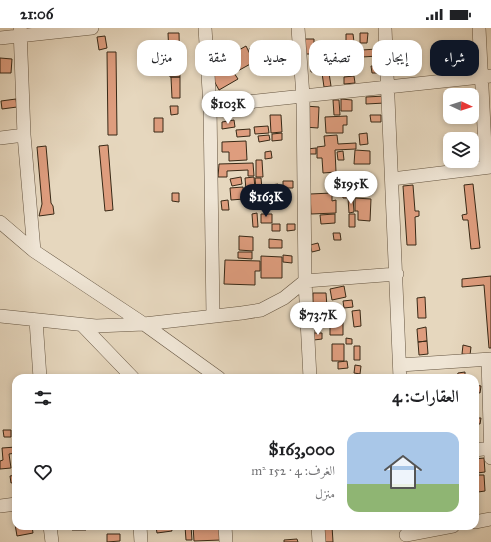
<!DOCTYPE html>
<html lang="ar">
<head>
<meta charset="utf-8">
<style>
	body { margin:0; font-family:"IM FELL Great Primer",Amiri,serif; background:#f2f2f2; color:#202124; direction:rtl; height:100vh; display:flex; flex-direction:column; font-size:15px; white-space:nowrap }
	* { box-sizing:border-box; margin:0 }
	p { font-size:13px; color:#757577 }
	.icon { flex:none; width:22px; height:22px; fill:none; stroke:currentColor; stroke-width:2; stroke-linecap:round; stroke-linejoin:round }
	.map { position:relative; flex:1; overflow:hidden; direction:ltr }
	.drawer { position:absolute; left:12px; top:346px; width:467px; height:156px; display:flex; flex-direction:column; background:#fff; border-radius:12px; box-shadow:0 2px 6px #0003; direction:rtl }
	.drawer>* { flex:none }
	.banner { position:absolute; left:12px; top:12px; width:467px; height:36px; direction:rtl; display:flex; gap:8px }
	.needle { width:26px; rotate:94deg }
	.controls { position:absolute; left:443px; top:60px; display:grid; gap:8px }
	.controls a { display:grid; place-items:center; width:36px; height:36px; border-radius:8px; background:#fff; box-shadow:0 2px 6px #0003; font-size:20px }
	.price { position:absolute; translate:-50% -34px; padding:0 9px; border-radius:14px; background:#fff; color:#222; font-size:13px; line-height:26px; filter:drop-shadow(0 1px 2px #0008) }
	.price::after { content:''; position:absolute; left:50%; top:24px; width:12px; height:9px; margin-left:-6px; background:inherit; clip-path:polygon(0 0,100% 0,50% 100%) }
	.price.on { background:#111827; color:#fff }
	ul { padding:0; list-style:none }
	li { display:flex; align-items:center; gap:12px; height:100px; padding:0 20px }
	li+li { border-top:1px solid #e0e0e0 }
	li span { display:grid; place-items:center; flex:none; width:112px; height:80px; border-radius:12px; color:#555 }
	li>.icon { margin-inline-start:auto }
	span .icon { width:48px; height:48px; fill:#fffc; stroke-width:1 }
	li b { font-size:17px }
	h2 { display:flex; justify-content:space-between; align-items:center; height:48px; padding:0 20px; font-size:17px }
	.chip { padding:0 14px; border-radius:12px; background:#fff; box-shadow:0 2px 6px #0003; font-size:14px; line-height:36px }
	.chip.on { background:#111827; color:#fff }
	.status { display:flex; justify-content:space-between; align-items:center; height:28px; padding:0 20px; background:#fff; direction:ltr }
	.status svg { height:11px; fill:currentColor }
	.map>svg:first-child { display:block }
	.building { fill:#de9d7e; stroke:#382916 }
	.lines { fill:none; stroke-linecap:round; stroke-linejoin:round }
	.street-casing { stroke:#645440; stroke-width:14 }
	.street { stroke:#efe5d5; stroke-width:13 }
</style>
</head>
<body>
<div class="status"><b>21:06</b><svg viewBox="0 0 49 12"><path d="M0 12V9h3v3zM5 12V6h3v6zM10 12V3h3v9zM15 12V0h3v12zM26 1h20v11H26zM47 4h2v5h-2z"/></svg></div>
<div class="map">
<svg width="491" height="514" viewBox="0 0 491 514">
	<rect width="100%" height="100%" fill="#e6d7be"/>
	<filter id="stains"><feTurbulence type="fractalNoise" baseFrequency=".005" numOctaves="4"/><feColorMatrix values="0 0 0 0 .2 0 0 0 0 .09 0 0 0 0 .02 0 0 0 .5 -.17"/></filter>
	<radialGradient id="worn" r=".72"><stop offset=".6" stop-color="#630" stop-opacity="0"/><stop offset="1" stop-color="#630" stop-opacity=".3"/></radialGradient>
	<!-- building -->
	<path class="building" d="M168 5H179L180 49H170Z
		M360 5H368L367 15H360Z
		M346 6H353L354 14H346Z
		M105 8 107 20 99 22 97 9Z
		M301 11H314V16H329V31L316 32V26H301Z
		M261 15 270 31 258 38 249 21Z
		M344 17 345 31 334 32 333 18Z
		M246 18 254 34 234 45 238 51 219 62 207 40Z
		M377 21 378 28 362 29V22Z
		M107 24H116L117 107H108Z
		M0 30 12 31 11 45H0Z
		M357 30 358 37 340 40 339 33Z
		M310 35H321L322 43 311 44Z
		M371 38H378L379 45H372Z
		M322 45H329L331 58 324 59Z
		M354 48 355 55 344 56V49Z
		M171 49H180V70H172Z
		M385 68V75L366 76V69Z
		M16 71 17 79 2 81 1 73Z
		M341 71 352 72V83H341Z
		M333 72H339L340 87H334Z
		M170 78H178V86L171 87Z
		M305 78 319 79 318 100 304 99Z
		M270 87H281L282 104 271 105Z
		M370 87H381V94H371Z
		M347 88V97H343V105H326L325 89Z
		M154 90H163V104H154Z
		M234 92 235 99 222 101V94Z
		M268 98 269 105 255 106 254 99Z
		M250 101V108L237 109 236 102Z
		M282 105V112L272 113V106Z
		M367 105 368 116 360 117 359 106Z
		M269 107 270 112 259 114 258 108Z
		M337 107 338 116 356 115V121L335 122 336 144 323 145 322 130H317V119L325 118 324 108Z
		M246 113 247 132 229 133V124H222V114Z
		M450 115V130H448L447 116Z
		M108 117 113 182 105 183 99 118Z
		M46 118 51 175 53 178 54 186 39 188 42 176 37 119Z
		M316 120V126H308L307 121Z
		M355 122 370 123V136H354Z
		M271 123 272 130 265 131V124Z
		M343 123 344 132H338L337 124Z
		M256 132H262L263 149H256Z
		M253 135 254 148H248V142L227 143V149H218L219 136Z
		M370 145 371 161 358 162 357 147Z
		M346 146H353V152H346Z
		M241 149 242 156 232 158 230 151Z
		M254 149 255 161 246 162 245 150Z
		M255 150H261L262 161 256 162Z
		M347 152H353V162H347Z
		M283 153H293V160H283Z
		M278 156 279 165 264 167 263 158Z
		M473 156 480 220 471 221 468 192H463L462 187 467 186 464 157Z
		M413 157 415 183H419V188L415 189 416 217H407L403 158Z
		M243 159 244 171 231 172 230 160Z
		M256 162 257 172H251L250 163Z
		M346 162 347 170H343L342 163Z
		M347 163H358V168L348 169Z
		M172 165H179V174L172 173Z
		M332 165V173L336 172V185L311 186 310 166Z
		M348 170H353L354 184 349 185Z
		M355 170 371 171 370 193 358 192V183H355Z
		M228 172 229 182H222L221 173Z
		M257 185 258 199H253L252 186Z
		M261 186H272V195H261Z
		M335 186V195L321 196 320 187Z
		M349 186H355V199H349Z
		M272 196H280V203H272Z
		M287 196H295V202L287 203Z
		M333 205H340L341 212H334Z
		M239 208 253 209V223L239 222Z
		M269 211 282 212V220H269Z
		M318 215 320 222 312 224 310 217Z
		M238 224H252V231L238 230Z
		M283 227 292 228V235L283 234Z
		M261 228 282 229V250H261Z
		M225 232 260 233V243H255V257L224 256Z
		M491 248V320H489L484 257 462 259V251Z
		M344 258 346 269 332 272 330 261Z
		M313 265H326L327 279 313 280Z
		M425 269 426 290H418L417 270Z
		M352 272 353 279 344 280 343 273Z
		M360 282 361 298 354 299 352 283Z
		M330 292H343V307H330Z
		M426 299 427 313 418 314 417 301Z
		M314 305H322V311L314 312Z
		M346 310 352 311V316H346Z
		M427 313 428 326 419 327 418 314Z
		M332 316H344V333H332Z
		M463 317 471 319 470 327 462 326Z
		M354 318H360V332H354Z
		M347 333 348 340 338 341V334Z
		M355 337 361 338 360 346 354 345Z
		M465 344V350H456L458 345Z
		M475 357 481 358 480 365 475 364Z
		M475 390H481L480 396H475Z
		M3 402H11V409H4Z
		M16 419V425L9 426 11 440 0 441V433L3 432 2 420Z
		M484 430 485 444 477 445 475 431Z
		M16 447V454L11 455 10 448Z
		M477 447H484L485 463 478 464Z
		M15 496 16 498H32L33 505 17 508Z
		M72 498H86V502H72Z
		M171 498 172 503 157 505 156 499Z
		M185 498H191L192 512H186Z
		M193 498H220L221 512 194 513Z
		M324 498H332L333 514H325Z
		M107 506H120V513L107 514Z
		M297 511 298 514H284V512Z"/>
	<g class="lines">
		<defs>
			<path id="street" d="M20 0 24 107 34 223
				M205 0 210 78 213 288
				M298 0 303 68 305 253 310 350
				M385 0 400 350
				M479 0 486 139
				M0 10 92 0
				M210 78 491 48
				M0 110 24 107
				M392 151 491 139
				M0 194 34 223 144 296 219 350
				M0 288 96 298 144 296 242 285 261 282 284 270 305 253 397 246
				M36 292 40 350
				M82 297 133 350
				M488 332 491 430
				M400 337 491 331
				M475 422 491 420
				M0 478 16 476
				M475 494 491 491
				M50 498 52 514
				M140 498 141 514
				M225 498 226 514
				M318 498 319 514
				M406 507 453 498"/>
		</defs>
		<!-- street casing -->
		<use href="#street" class="street-casing"/>
		<!-- street -->
		<use href="#street" class="street"/>
	</g>
	<rect width="100%" height="100%" filter="url(#stains)"/>
	<rect width="100%" height="100%" fill="url(#worn)"/>
</svg>
<div class="controls">
<a><svg class="needle" viewBox="-14 -14 28 28"><path d="M0-13l5 13h-10z" fill="#e53935"/><path d="M0 13l5-13h-10z" fill="#757577"/></svg></a>
<a><svg class="icon" aria-label="layers" viewBox="0 0 24 24"><path d="M12 4l9 5-9 5-9-5zM3 14l9 5 9-5"/></svg></a>
</div>
<b class="price" style="left:228px;top:97px">$103K</b>
<b class="price" style="left:351px;top:177px">$195K</b>
<b class="price on" style="left:266px;top:190px">$163K</b>
<b class="price" style="left:318px;top:308px">$73.7K</b>
<div class="banner">
<a class="chip on">شراء</a>
<a class="chip">إيجار</a>
<a class="chip">تصفية</a>
<a class="chip">جديد</a>
<a class="chip">شقة</a>
<a class="chip">منزل</a>
</div>
<section class="drawer">
<h2>العقارات: 4<svg class="icon" aria-label="filters" viewBox="0 0 24 24"><path d="M4 7h16M4 17h16"/><circle cx="9" cy="7" r="2"/><circle cx="15" cy="17" r="2"/></svg></h2>
<ul>
<li><span style="background:linear-gradient(#a9c7e8 65%,#8fb573 0)"><svg class="icon" aria-label="home" viewBox="0 0 24 24"><path d="M3 11l9-7 9 7M6 9v11h12V9"/></svg></span><div><b>$163,000</b><p>الغرف: 4 · 152 m²</p><p>منزل</p></div><svg class="icon" aria-label="heart" viewBox="0 0 24 24"><path d="M12 20l-8-8c-3-5 5-10 8-4 3-6 11-1 8 4z"/></svg></li>
</ul>
</section>
</div>
</body>
</html>
